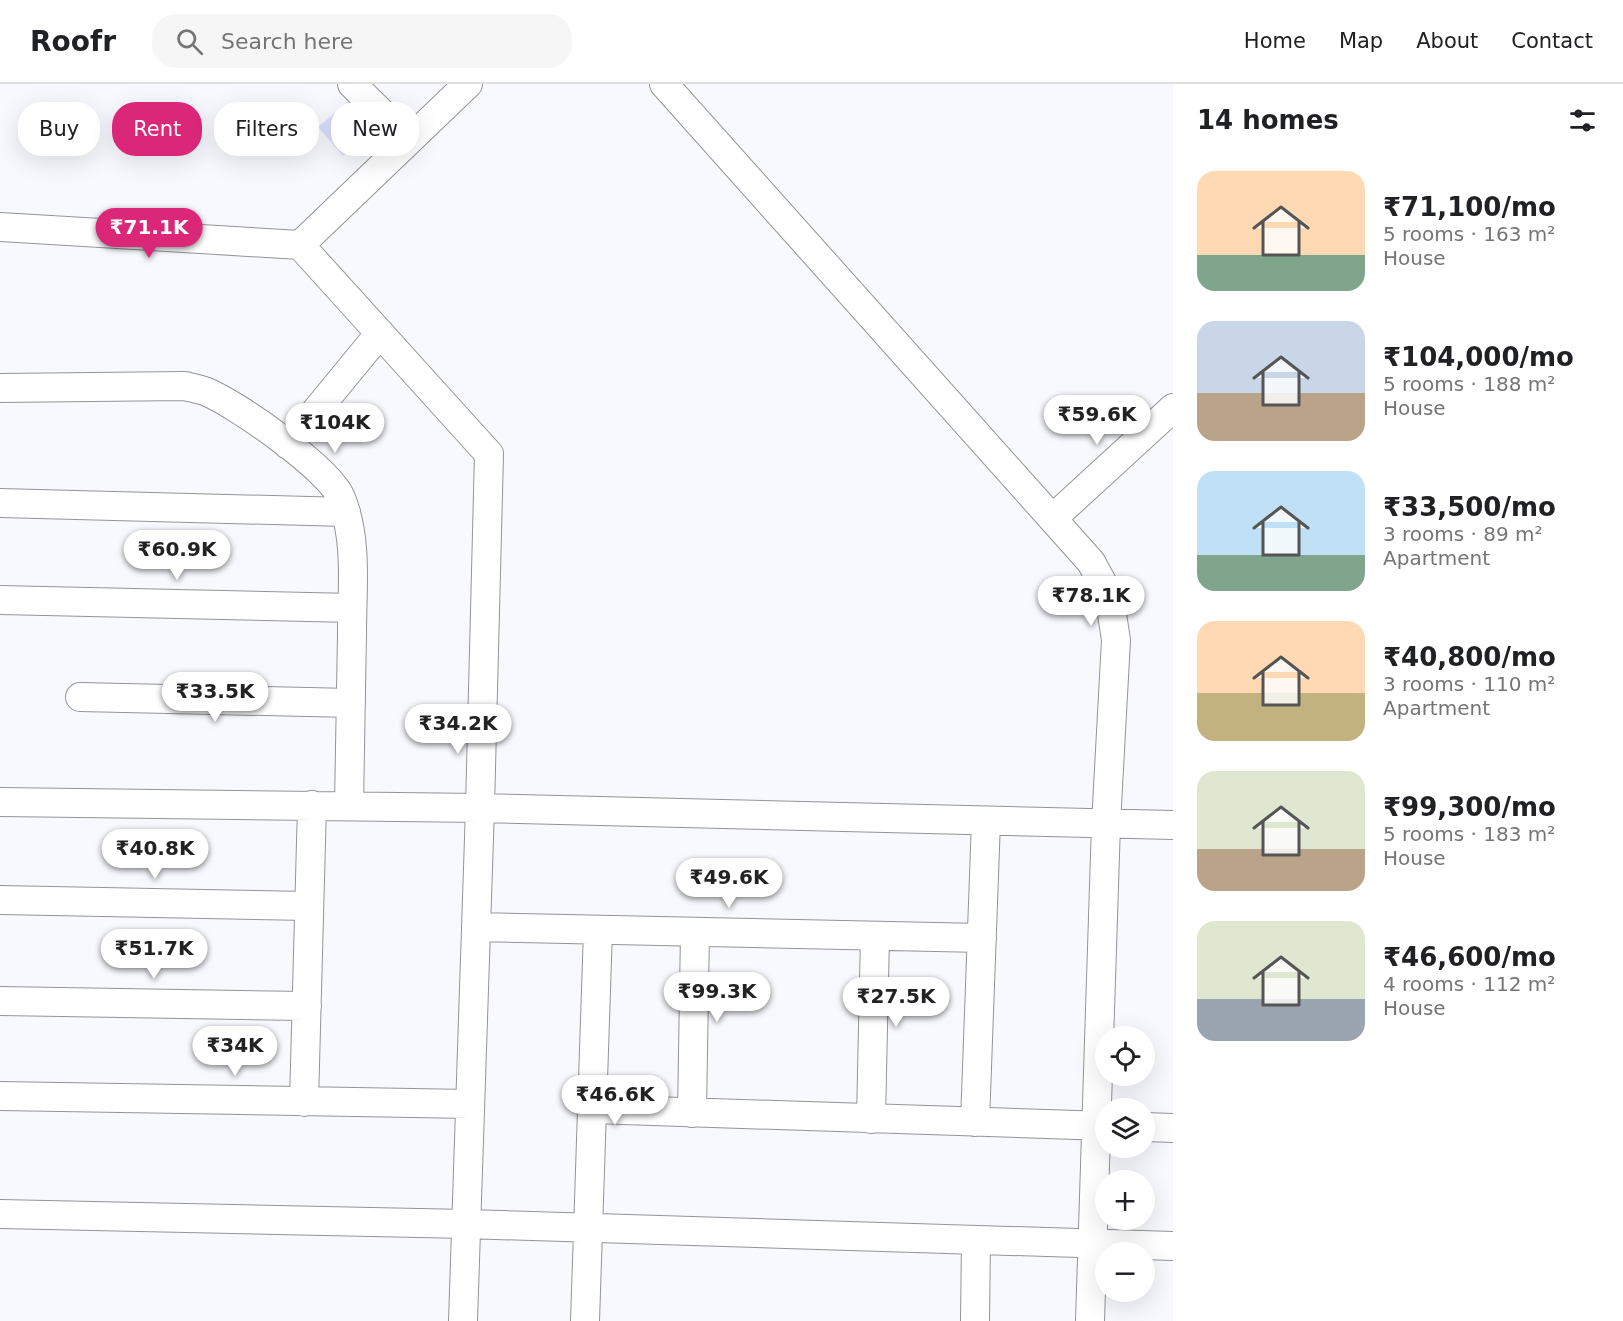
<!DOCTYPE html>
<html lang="en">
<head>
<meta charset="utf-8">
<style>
	body { margin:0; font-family:"DejaVu Sans",sans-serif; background:#f6f6f6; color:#202124; height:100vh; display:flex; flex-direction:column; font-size:22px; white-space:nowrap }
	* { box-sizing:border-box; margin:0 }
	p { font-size:20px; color:#757577 }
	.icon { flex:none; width:33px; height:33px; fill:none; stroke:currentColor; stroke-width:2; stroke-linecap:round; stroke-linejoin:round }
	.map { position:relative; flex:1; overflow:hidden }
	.sheet { display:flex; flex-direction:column; background:#fff; width:450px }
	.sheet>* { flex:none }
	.banner { position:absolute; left:18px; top:18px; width:570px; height:54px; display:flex; gap:12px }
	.fabs { position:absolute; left:1095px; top:942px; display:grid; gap:12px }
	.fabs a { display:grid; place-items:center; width:60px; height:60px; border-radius:50%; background:#fff; box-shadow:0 6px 24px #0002; font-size:30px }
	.price { position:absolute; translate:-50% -51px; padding:0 14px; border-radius:21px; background:#fff; color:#222; font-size:20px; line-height:39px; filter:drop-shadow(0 2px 3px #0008) }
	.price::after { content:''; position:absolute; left:50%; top:36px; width:18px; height:14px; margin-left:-9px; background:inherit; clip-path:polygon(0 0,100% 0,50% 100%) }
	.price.active { background:#db2777; color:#fff }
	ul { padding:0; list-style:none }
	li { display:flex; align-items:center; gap:18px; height:150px; padding:0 24px }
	li span { display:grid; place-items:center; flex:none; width:168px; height:120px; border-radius:18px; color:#555 }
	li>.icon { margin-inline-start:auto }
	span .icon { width:72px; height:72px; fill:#fffc; stroke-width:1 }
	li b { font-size:26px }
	h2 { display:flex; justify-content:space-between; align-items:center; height:72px; padding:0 24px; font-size:26px }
	.tag { padding:0 21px; border-radius:24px; background:#fff; box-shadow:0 6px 24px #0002; font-size:21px; line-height:54px }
	.tag.active { background:#db2777; color:#fff }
	header { display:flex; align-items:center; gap:36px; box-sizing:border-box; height:84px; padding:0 30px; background:#fff; border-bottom:2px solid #e0e0e0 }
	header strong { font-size:28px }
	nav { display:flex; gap:33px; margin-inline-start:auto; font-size:21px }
	.search { width:420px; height:54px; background:#f6f6f6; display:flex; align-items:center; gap:15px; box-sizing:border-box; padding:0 21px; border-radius:24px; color:#757577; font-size:22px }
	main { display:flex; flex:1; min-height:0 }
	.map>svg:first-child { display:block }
	.building { fill:#dbe1fd }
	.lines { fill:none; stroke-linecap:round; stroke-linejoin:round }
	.street-casing { stroke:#939498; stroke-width:30 }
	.street { stroke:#fff; stroke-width:28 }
</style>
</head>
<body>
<header>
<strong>Roofr</strong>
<div class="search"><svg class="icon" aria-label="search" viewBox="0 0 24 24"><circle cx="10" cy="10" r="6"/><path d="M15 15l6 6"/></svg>Search here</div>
<nav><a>Home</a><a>Map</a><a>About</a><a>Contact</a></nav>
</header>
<main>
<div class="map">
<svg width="1173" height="1237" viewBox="0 0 1173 1237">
	<rect width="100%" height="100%" fill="#f8f9fe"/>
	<!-- building -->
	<path class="building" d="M352 14 377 42 343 72 318 43Z"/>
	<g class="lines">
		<defs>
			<path id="street" d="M352 0 409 56
				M664 0 1091 478 1109 511 1116 556 1106 740 1090 1237
				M0 143 300 161 489 370 480 724 463 1237
				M300 161 468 0
				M0 304 185 302C192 304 200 305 207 308 236 320 330 385 341 414 358 456 352 505 352 549 351 606 350 664 349 722
				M288 361 380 249
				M0 419 346 428
				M1053 434 1173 324
				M0 516 352 524
				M80 613 351 619
				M0 718 480 724 1173 741
				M0 816 309 822
				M476 843 982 854
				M0 917 307 922
				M0 1012 470 1020
				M304 1018 312 721
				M593 1025 1106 1042
				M692 1029 695 848
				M871 1035 875 852
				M975 1038 986 737
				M1144 1043 1173 1044
				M0 1130 466 1140 1173 1162
				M585 1237 598 846
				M975 1237 976 1156"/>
		</defs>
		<!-- street casing -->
		<use href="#street" class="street-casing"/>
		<!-- street -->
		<use href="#street" class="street"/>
	</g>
</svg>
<div class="fabs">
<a><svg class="icon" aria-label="locate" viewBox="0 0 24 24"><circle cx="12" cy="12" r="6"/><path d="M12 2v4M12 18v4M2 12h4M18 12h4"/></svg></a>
<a><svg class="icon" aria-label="layers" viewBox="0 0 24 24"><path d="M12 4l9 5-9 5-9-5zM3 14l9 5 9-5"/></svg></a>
<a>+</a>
<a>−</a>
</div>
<b class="price active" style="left:149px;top:175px">₹71.1K</b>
<b class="price" style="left:1097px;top:362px">₹59.6K</b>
<b class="price" style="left:335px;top:370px">₹104K</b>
<b class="price" style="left:177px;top:497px">₹60.9K</b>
<b class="price" style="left:1091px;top:543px">₹78.1K</b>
<b class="price" style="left:215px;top:639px">₹33.5K</b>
<b class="price" style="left:458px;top:671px">₹34.2K</b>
<b class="price" style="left:155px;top:796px">₹40.8K</b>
<b class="price" style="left:729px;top:825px">₹49.6K</b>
<b class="price" style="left:154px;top:896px">₹51.7K</b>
<b class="price" style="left:717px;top:939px">₹99.3K</b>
<b class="price" style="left:896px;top:944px">₹27.5K</b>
<b class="price" style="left:235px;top:993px">₹34K</b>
<b class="price" style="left:615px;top:1042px">₹46.6K</b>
<div class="banner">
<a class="tag">Buy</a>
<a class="tag active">Rent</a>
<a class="tag">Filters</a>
<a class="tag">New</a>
</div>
</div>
<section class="sheet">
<h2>14 homes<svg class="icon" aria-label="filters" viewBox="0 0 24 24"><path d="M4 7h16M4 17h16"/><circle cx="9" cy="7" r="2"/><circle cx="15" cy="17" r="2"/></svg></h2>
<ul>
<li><span style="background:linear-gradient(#ffd9b3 70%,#7fa58c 0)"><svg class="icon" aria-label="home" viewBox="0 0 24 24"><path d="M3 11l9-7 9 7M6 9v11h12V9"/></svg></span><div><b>₹71,100/mo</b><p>5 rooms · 163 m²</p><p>House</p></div></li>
<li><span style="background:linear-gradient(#c9d6e8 60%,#b9a48a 0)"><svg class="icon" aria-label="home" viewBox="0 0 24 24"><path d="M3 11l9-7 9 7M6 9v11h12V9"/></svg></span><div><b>₹104,000/mo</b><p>5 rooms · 188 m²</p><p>House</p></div></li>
<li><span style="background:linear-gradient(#bfe0f5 70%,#7fa58c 0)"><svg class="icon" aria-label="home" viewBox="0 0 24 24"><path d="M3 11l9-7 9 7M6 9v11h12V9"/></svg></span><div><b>₹33,500/mo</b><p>3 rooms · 89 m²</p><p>Apartment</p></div></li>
<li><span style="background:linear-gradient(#ffd9b3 60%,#c2b280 0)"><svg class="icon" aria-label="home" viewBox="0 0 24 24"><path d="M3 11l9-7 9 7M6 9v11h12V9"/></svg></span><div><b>₹40,800/mo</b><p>3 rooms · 110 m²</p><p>Apartment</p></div></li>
<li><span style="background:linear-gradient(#dfe7d0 65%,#b9a48a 0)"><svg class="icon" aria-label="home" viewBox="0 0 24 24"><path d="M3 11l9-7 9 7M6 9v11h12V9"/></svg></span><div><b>₹99,300/mo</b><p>5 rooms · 183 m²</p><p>House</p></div></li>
<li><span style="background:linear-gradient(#dfe7d0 65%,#9aa5b1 0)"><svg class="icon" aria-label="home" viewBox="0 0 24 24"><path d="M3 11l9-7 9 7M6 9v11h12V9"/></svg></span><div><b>₹46,600/mo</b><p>4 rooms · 112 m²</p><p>House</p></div></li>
</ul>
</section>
</main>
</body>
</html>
